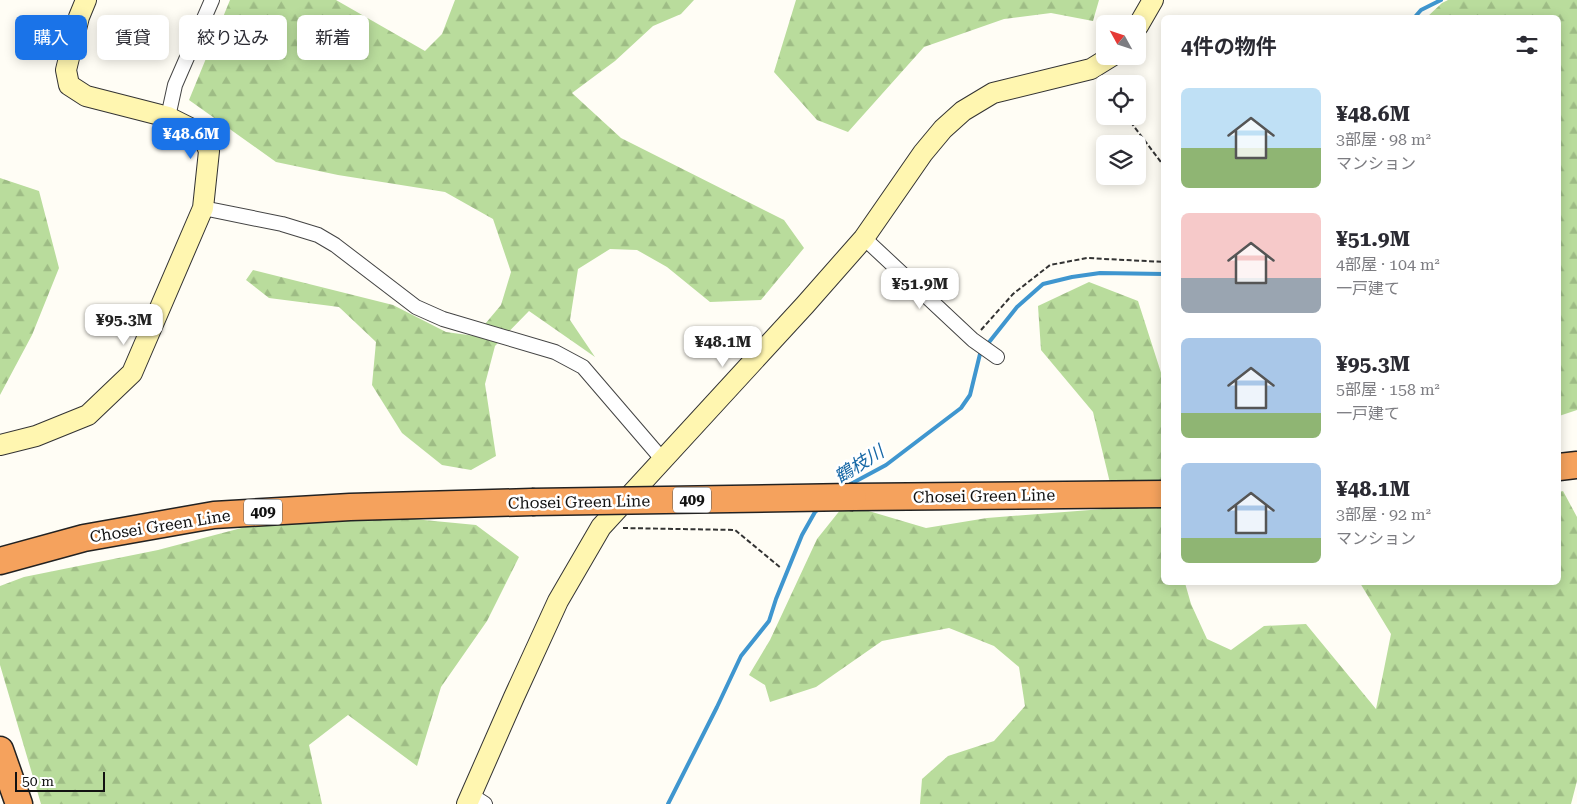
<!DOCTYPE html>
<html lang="ja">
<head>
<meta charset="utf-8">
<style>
	body { margin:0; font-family:"Roboto Serif","Noto Sans JP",serif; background:#f2f2f3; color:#2b2b33; height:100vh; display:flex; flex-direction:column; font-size:19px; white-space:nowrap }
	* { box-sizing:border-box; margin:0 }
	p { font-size:16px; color:#7c7c81 }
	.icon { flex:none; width:28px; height:28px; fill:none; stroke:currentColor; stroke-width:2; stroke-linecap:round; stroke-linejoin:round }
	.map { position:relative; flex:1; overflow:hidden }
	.drawer { position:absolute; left:1161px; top:15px; width:400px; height:570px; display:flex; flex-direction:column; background:#fff; border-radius:8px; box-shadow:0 2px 12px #0003 }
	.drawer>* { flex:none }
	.top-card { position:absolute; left:15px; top:15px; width:475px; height:45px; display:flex; gap:10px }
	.needle { width:32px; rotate:310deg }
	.fabs { position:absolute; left:1096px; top:15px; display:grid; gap:10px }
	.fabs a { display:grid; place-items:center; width:50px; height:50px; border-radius:8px; background:#fff; box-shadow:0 2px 12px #0003; font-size:25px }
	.scale { position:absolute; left:15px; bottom:12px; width:90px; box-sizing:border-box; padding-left:5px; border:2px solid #111; border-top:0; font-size:14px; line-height:18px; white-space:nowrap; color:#111; -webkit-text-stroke:4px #fff; paint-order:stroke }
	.price { position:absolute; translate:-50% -42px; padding:0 11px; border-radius:10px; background:#fff; color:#222; font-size:16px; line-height:32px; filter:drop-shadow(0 1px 2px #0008) }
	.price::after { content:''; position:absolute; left:50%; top:30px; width:15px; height:11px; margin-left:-8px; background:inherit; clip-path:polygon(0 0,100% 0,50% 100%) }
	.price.selected { background:#1a73e8; color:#fff }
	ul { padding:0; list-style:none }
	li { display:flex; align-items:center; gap:15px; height:125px; padding:0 20px }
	li span { display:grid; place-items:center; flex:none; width:140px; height:100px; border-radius:8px; color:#555 }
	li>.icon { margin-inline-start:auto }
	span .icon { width:60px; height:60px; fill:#fffc; stroke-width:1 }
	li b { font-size:21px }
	h2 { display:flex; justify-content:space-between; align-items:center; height:60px; padding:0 20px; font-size:21px }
	.tag { padding:0 18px; border-radius:8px; background:#fff; box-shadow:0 2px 12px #0003; font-size:18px; line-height:45px }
	.tag.selected { background:#1a73e8; color:#fff }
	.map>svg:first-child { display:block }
	.forest { fill:url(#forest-firs) }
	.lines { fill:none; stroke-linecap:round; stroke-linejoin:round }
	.stream { stroke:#3f96cf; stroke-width:4 }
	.street-casing { stroke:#444; stroke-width:16 }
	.secondary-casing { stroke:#333; stroke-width:22 }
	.highway-casing { stroke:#222; stroke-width:29 }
	.path { stroke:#333; stroke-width:2; stroke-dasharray:5 2.5; stroke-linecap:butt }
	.street { stroke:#fff; stroke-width:14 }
	.secondary { stroke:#fff6b0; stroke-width:20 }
	.highway { stroke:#f5a25d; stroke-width:26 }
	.highway-bridge-casing { stroke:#222; stroke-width:29; stroke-linecap:butt }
	.highway-bridge { stroke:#f5a25d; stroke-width:26 }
	.labels { text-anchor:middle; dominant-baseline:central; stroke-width:5; stroke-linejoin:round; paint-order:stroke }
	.shield { fill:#fff; stroke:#585858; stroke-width:1 }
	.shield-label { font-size:15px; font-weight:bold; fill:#111 }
	.street-label { font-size:16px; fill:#111; stroke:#fff }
	.water-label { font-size:18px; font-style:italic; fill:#1768a6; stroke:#fff }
</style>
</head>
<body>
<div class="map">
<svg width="1577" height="804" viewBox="0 0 1577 804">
	<defs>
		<pattern id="forest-firs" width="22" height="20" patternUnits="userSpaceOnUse" patternTransform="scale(1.25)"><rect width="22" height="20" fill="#b9dc9c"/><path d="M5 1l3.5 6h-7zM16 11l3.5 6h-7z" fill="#9ebc85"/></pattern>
	</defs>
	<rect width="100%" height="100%" fill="#fffdf5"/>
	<!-- forest -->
	<path class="forest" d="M230 0H336L425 51 442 34 455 0H694L681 14 653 26 615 61 572 93 621 138 784 220 804 248 761 300 710 302 667 267 637 250 610 249 578 269 570 320 595 357 529 311 495 346 485 384 496 456 471 470 442 465 402 433 372 385 376 342 339 307 269 298 246 280 253 270 393 305 446 332 475 336 501 305 511 272 493 219 445 192 338 175 276 162 189 100Z
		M796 0H1099L1093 21 1051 13 1004 19 924 47 848 132 817 120 774 72Z
		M1448 0H1577V410L1559 416V18L1427 17 1442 3Z
		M0 178 39 191 59 268 32 335 0 395Z
		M1089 282 1138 301 1164 382V582L1185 583 1191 604 1207 639 1231 650 1264 626 1306 624 1376 709 1391 634 1360 583 1559 582V492L1563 491 1577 517V781L1571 804H920L922 779 948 756 994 741 1025 706 1019 667 994 646 949 628 882 641 816 687 770 702 765 685 749 675 770 640 817 539 845 504 926 528 987 518 1116 508 1093 412 1041 350 1038 306Z
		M382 516 476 525 519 557 487 621 441 687 417 766 348 715 309 745 322 804H41L0 665V586L24 577 158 550 249 526Z"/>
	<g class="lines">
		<!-- stream -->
		<path class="stream" d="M1414 18 1421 10 1441 0
			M986 346 1017 307 1043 284 1072 277 1100 273 1164 274
			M847 486 886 465 961 408 970 395 980 354 982 351
			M668 804 717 707 741 656 769 621 776 599 802 535 815 512 820 508"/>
		<defs>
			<path id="street" d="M168 117 175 85 212 0
				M203 208 282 224 318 235 335 245 416 307 443 319 555 352 583 367 662 459
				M864 238 973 340 997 357
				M471 795 485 804"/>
			<path id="secondary" d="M1138 26 1153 0
				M0 445 36 436 88 415 132 373 203 208 209 151 202 134 168 117 86 96 69 85 66 70 79 17 86 0
				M467 804 514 697 558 601 601 527 805 305 864 238 923 153 943 129 963 111 993 93 1091 69 1112 56"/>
			<path id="highway" d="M1559 467 1577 465
				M853 497 1164 494
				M0 561 84 538 214 515 350 507 532 502
				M0 750 19 804"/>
		</defs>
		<!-- street casing -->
		<use href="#street" class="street-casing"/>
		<!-- secondary casing -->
		<use href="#secondary" class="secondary-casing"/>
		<!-- highway casing -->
		<use href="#highway" class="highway-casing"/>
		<!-- path -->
		<path class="path" d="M1100 81 1105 88
			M1126 116 1164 166
			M981 330 1013 294 1050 265 1087 258 1164 262
			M623 528 735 530 781 568"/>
		<!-- street -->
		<use href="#street" class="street"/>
		<!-- secondary -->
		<use href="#secondary" class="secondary"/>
		<!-- highway -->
		<use href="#highway" class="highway"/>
		<defs>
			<path id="highway-bridge" d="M532 502 853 497"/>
		</defs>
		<!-- highway-bridge casing -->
		<use href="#highway-bridge" class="highway-bridge-casing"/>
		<!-- highway-bridge -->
		<use href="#highway-bridge" class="highway-bridge"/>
	</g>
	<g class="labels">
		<!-- shield labels -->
		<g class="shield">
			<rect x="673" y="487.5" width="38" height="25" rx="4"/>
			<rect x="244" y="499.5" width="38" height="25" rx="4"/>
		</g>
		<g class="shield-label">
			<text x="692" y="500">409</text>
			<text x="263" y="512">409</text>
		</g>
		<!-- street labels -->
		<g class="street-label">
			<text transform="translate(984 496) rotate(-1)">Chosei Green Line</text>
			<text transform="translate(579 502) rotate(-1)">Chosei Green Line</text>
			<text transform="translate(160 526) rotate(-9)">Chosei Green Line</text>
		</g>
		<!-- water labels -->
		<g class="water-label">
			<text transform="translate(859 464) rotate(-32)">鶴枝川</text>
		</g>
	</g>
</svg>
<div class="fabs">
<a><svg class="needle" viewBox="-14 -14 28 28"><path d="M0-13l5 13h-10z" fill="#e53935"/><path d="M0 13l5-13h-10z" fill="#7c7c81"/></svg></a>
<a><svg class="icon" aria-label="locate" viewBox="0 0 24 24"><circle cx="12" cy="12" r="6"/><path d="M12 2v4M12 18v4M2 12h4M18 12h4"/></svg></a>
<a><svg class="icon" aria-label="layers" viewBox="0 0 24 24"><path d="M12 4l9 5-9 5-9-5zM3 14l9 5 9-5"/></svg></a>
</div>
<div class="scale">50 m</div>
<b class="price selected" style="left:191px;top:160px">¥48.6M</b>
<b class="price" style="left:920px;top:310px">¥51.9M</b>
<b class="price" style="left:124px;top:346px">¥95.3M</b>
<b class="price" style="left:723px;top:368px">¥48.1M</b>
<div class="top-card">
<a class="tag selected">購入</a>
<a class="tag">賃貸</a>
<a class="tag">絞り込み</a>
<a class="tag">新着</a>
</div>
<section class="drawer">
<h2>4件の物件<svg class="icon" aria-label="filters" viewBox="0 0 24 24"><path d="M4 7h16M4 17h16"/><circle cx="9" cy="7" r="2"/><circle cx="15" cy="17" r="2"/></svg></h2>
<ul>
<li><span style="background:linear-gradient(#bfe0f5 60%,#8fb573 0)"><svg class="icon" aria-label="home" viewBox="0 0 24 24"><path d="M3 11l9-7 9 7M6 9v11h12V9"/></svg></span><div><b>¥48.6M</b><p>3部屋 · 98 m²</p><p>マンション</p></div></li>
<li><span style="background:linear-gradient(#f6c9c9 65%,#9aa5b1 0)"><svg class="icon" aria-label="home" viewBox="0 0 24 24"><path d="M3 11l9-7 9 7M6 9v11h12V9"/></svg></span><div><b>¥51.9M</b><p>4部屋 · 104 m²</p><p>一戸建て</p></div></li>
<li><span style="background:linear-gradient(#a9c7e8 75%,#8fb573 0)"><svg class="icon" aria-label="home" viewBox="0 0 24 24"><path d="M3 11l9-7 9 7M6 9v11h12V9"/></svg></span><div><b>¥95.3M</b><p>5部屋 · 158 m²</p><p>一戸建て</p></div></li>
<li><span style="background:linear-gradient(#a9c7e8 75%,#8fb573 0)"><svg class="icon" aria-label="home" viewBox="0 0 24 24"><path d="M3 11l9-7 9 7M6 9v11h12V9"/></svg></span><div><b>¥48.1M</b><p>3部屋 · 92 m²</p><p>マンション</p></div></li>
</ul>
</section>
</div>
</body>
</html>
